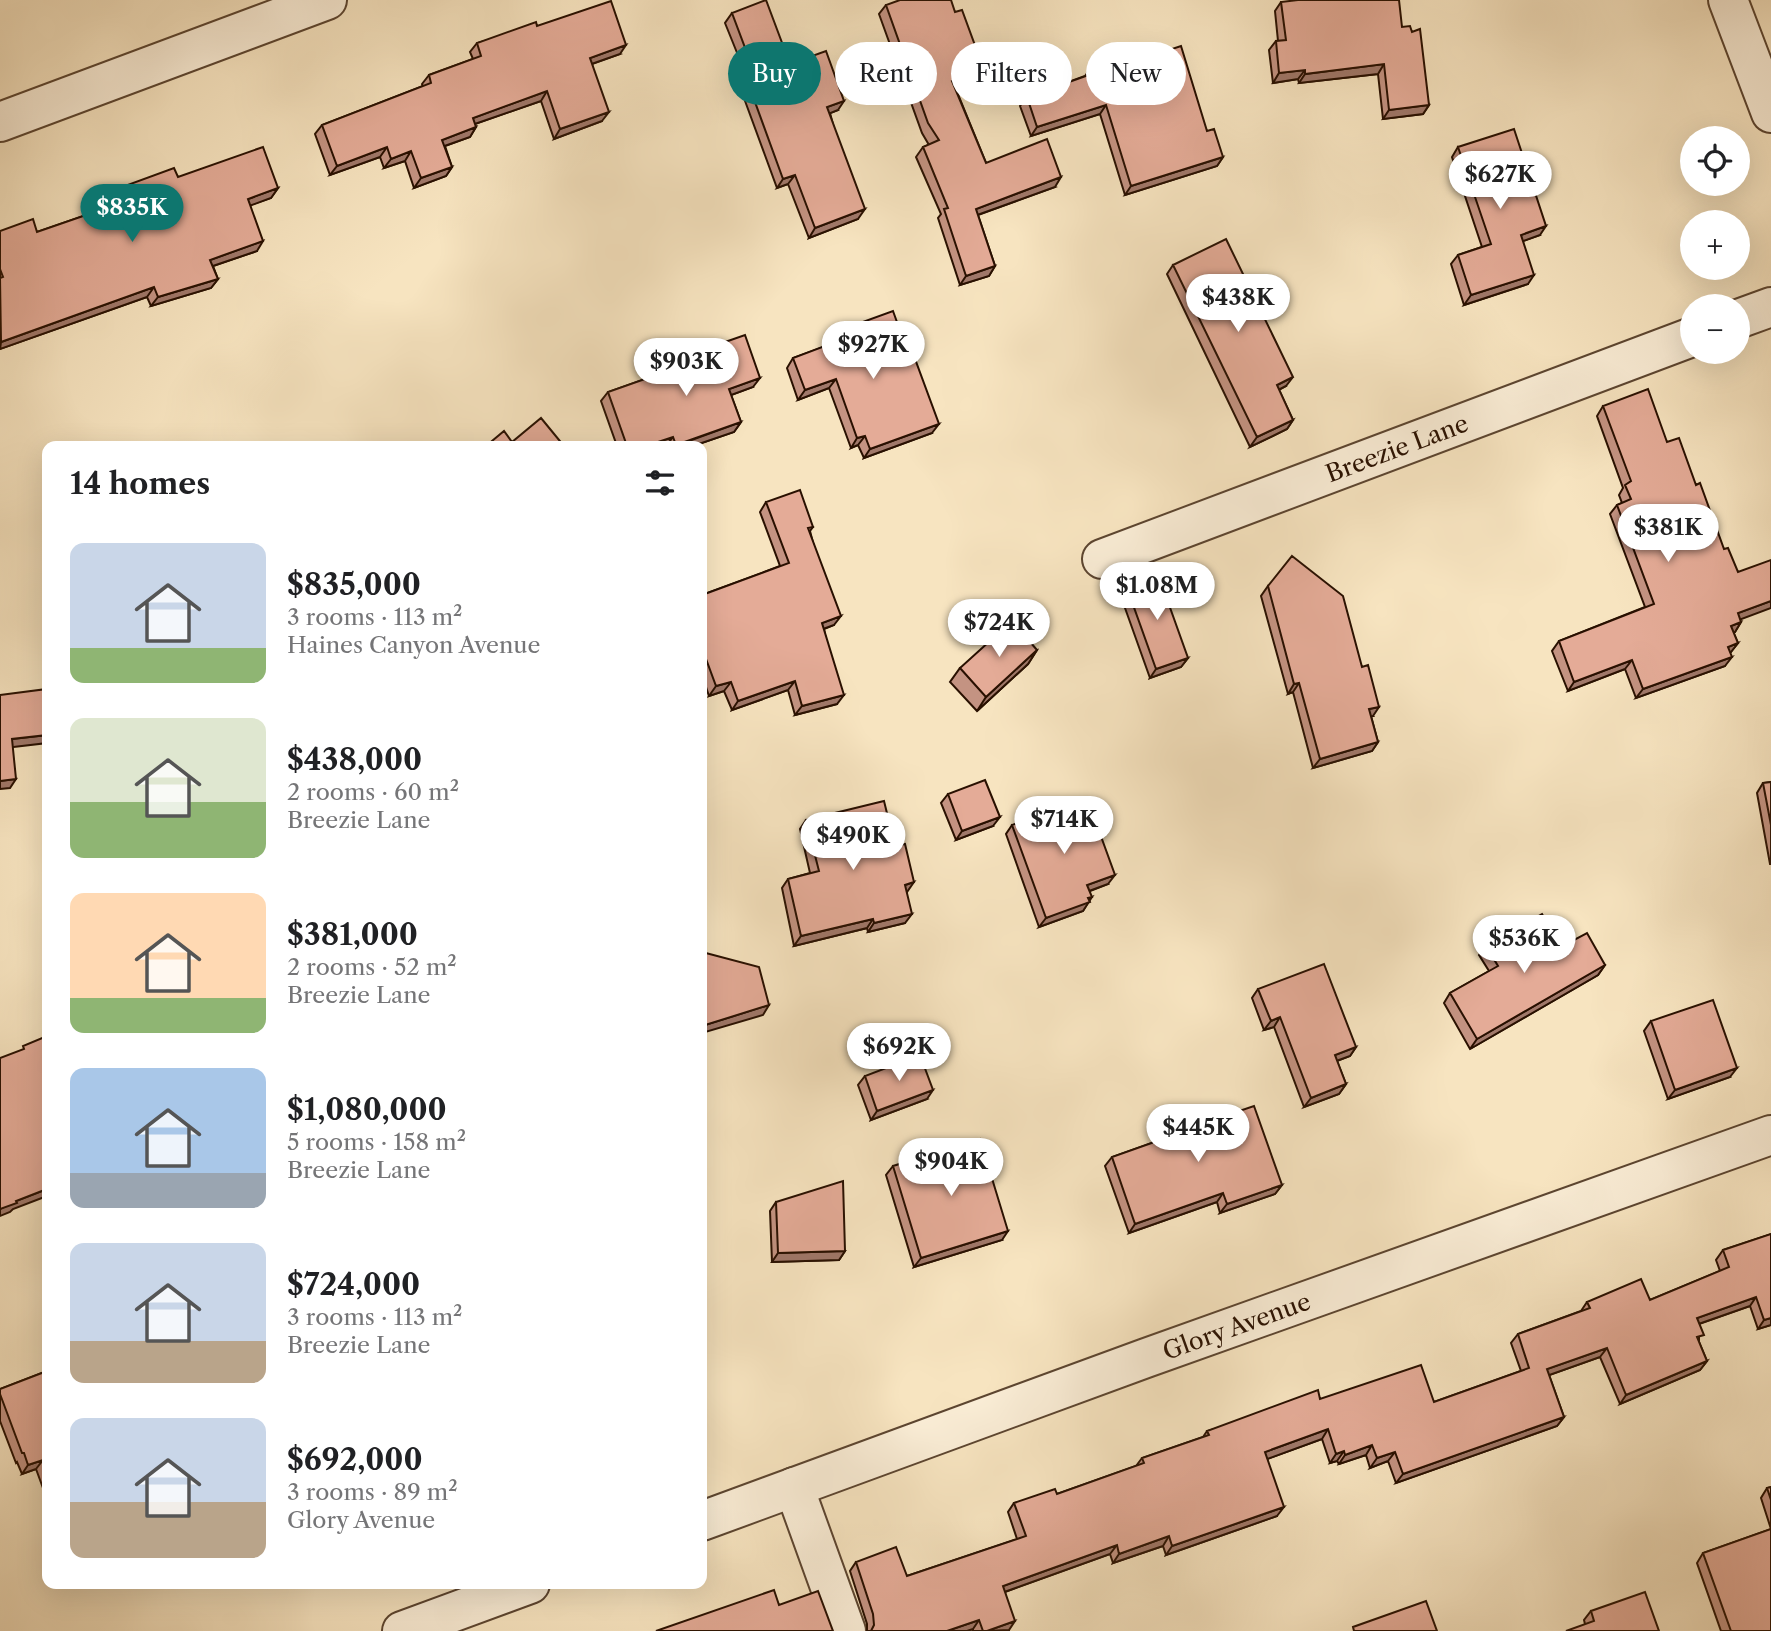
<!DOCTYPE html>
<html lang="en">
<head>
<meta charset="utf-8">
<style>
	body { margin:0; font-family:"Libre Caslon Text",serif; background:#f6f6f6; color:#202124; height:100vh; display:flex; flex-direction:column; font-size:26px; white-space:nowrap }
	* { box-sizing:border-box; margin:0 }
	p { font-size:23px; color:#757577 }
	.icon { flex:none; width:38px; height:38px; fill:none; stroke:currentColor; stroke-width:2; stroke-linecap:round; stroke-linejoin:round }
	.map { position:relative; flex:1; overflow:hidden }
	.details { position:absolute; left:42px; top:441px; width:665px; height:1148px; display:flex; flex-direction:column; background:#fff; border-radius:14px; box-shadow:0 7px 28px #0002 }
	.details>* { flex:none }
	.banner { position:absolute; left:728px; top:42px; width:665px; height:63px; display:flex; gap:14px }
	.controls { position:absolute; left:1680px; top:126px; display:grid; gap:14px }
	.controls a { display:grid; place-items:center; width:70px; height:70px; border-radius:50%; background:#fff; box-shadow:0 7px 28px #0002; font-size:35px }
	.price { position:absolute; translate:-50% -60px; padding:0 16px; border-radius:24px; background:#fff; color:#222; font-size:23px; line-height:46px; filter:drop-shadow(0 2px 4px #0008) }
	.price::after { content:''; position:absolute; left:50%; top:42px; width:21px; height:16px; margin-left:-10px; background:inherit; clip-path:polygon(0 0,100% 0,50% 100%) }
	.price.on { background:#0f766e; color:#fff }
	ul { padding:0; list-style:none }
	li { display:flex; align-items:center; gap:21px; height:175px; padding:0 28px }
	li span { display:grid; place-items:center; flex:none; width:196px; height:140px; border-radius:14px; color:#555 }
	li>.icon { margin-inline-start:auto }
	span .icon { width:84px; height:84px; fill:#fffc; stroke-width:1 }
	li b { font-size:30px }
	h2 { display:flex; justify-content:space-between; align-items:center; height:84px; padding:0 28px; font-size:30px }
	.tag { padding:0 24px; border-radius:32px; background:#fff; box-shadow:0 7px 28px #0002; font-size:24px; line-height:63px }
	.tag.on { background:#0f766e; color:#fff }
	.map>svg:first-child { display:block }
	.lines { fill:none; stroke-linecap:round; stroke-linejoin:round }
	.minor-casing { stroke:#5c4530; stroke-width:42 }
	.minor { stroke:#faedd6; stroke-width:38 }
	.wall { fill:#c49382; stroke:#291000; stroke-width:2 }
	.shaded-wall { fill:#a0786a; stroke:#291000; stroke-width:2 }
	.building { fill:#e4ab97; stroke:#291000; stroke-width:2 }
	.labels { text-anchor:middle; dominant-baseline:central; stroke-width:6; stroke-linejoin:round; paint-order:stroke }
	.street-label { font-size:24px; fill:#291000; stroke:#faedd6 }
</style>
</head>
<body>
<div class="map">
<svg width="1771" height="1631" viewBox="0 0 1771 1631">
	<rect width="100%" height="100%" fill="#f7e4c0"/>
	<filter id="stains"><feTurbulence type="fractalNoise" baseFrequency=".00286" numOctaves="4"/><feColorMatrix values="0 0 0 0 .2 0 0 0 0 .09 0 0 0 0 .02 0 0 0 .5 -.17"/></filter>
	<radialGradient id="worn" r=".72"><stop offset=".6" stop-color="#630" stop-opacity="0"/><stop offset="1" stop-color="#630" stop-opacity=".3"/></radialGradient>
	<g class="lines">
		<defs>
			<g id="minor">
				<path d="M1728 0 1771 113"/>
				<path d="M0 122 327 0"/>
				<path d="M1738 319 1771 307"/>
				<path id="s1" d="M1102 559 1692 337"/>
				<path d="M794 1487 846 1631"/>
				<path id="s2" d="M702 1521 1146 1358 1771 1135"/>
				<path d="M402 1631 530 1584"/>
			</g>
		</defs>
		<!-- minor casing -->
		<use href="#minor" class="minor-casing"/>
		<!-- minor -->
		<use href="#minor" class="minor"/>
	</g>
	<!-- wall -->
	<path class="wall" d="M1281 2 1402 27 1429 105 1423 114 1383 119 1378 74 1299 83 1298 79 1273 83 1269 50 1276 41H1278L1275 11Z
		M886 5 955 12 984 70 977 79 955 87 986 163 1055 187 978 215 995 266 989 276 960 285 938 218 941 214 916 157 923 147 929 145 922 133 879 14Z
		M732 13 790 64 838 110 830 113 858 219 809 238 788 184 777 188 741 90 748 80 725 23Z
		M537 26 620 54 592 64 602 121 554 139 541 101 475 124 476 127 470 137 445 146 452 167 446 176 414 188 405 161 384 168 380 157 330 175 315 134 322 125 423 86 422 84 429 75 473 59 470 52 477 43Z
		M1148 57 1207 131 1223 157 1217 166 1125 195 1100 114 1031 136 1020 106 1027 97 1085 76 1088 72Z
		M1458 147 1540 235 1523 241 1528 284 1464 305 1451 264 1458 255 1482 247 1452 157Z
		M178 177 278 188 271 198 250 205 257 251 213 266 218 279 211 288 151 306 147 297 0 349V231L37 232 118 204 115 196 122 187Z
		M1173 265 1286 386 1279 390 1293 420 1287 429 1250 447 1167 274Z
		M846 328 932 433 864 458 858 445 851 448 829 388 798 400 787 368 793 358 840 341 839 337Z
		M708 348 753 387 731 395 741 422 734 432 693 446H617L601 401 608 392 702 359 701 358Z
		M1603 406 1667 442 1741 622 1735 632H1733L1738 643 1730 653 1725 666 1636 698 1625 669 1568 691 1552 651 1559 641 1645 607 1610 514 1617 505 1622 503 1619 495 1623 488 1597 416Z
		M766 502 813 527 810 531 834 625 824 629 837 704 795 715 788 690 732 710 724 691 709 696 702 675V595L780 566 760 512Z
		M1126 585 1188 658 1181 667 1150 678 1120 594Z
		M1268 586 1373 716H1371L1378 742 1372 751 1313 768 1293 692 1288 694 1261 596Z
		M1037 650 1028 664 977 711 950 682 960 668Z
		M1771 782V864H1770L1757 793 1763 783Z
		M948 794 993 826 956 840 941 803Z
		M806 820 895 846 907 892 905 923 868 932 867 928 794 946 782 888 788 879 810 873 800 829Z
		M1012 825 1108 884 1090 891 1089 901 1083 911 1039 927 1006 834Z
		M1486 946 1561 947 1605 965 1598 975 1470 1049 1444 1003 1450 993 1489 971 1479 955Z
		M1258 989 1356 1047 1350 1056 1337 1061 1346 1084 1339 1094 1304 1107 1274 1027 1264 1030 1252 998Z
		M1651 1021 1730 1077 1668 1099 1644 1031Z
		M865 1076 927 1099 871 1120 858 1085Z
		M1164 1122H1207L1282 1185 1275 1194 1220 1213 1217 1202 1129 1233 1105 1166 1112 1157 1160 1140 1157 1131Z
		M893 1166 1002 1240 914 1267 886 1175Z
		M776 1202 845 1251 839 1260 772 1262 770 1211Z
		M1771 1234V1325L1758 1329 1750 1306 1699 1324V1342L1707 1361 1700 1370 1620 1404 1600 1357 1549 1375 1564 1417 1557 1426 1396 1483 1388 1461 1370 1468 1366 1455 1339 1464 1337 1461 1330 1463 1322 1439 1267 1459 1277 1516 1166 1555 1163 1546 1113 1563 1110 1554 1005 1592 1009 1630 1006 1631H973V1629L967 1631H867V1624L850 1571 856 1562 907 1576 1017 1539 1008 1512 1014 1503 1057 1494 1136 1466 1142 1458 1203 1437 1207 1431 1320 1399 1434 1402 1521 1371 1511 1343 1518 1334 1581 1311 1587 1302 1650 1300 1720 1271 1716 1260 1723 1250Z
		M47 1371V1499L36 1469 22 1474 17 1462 16 1463 0 1421V1389Z
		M1771 1487V1631H1721L1697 1563 1703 1553 1771 1529 1761 1498 1767 1488Z
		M1591 1611 1659 1631 1585 1624 1584 1620Z"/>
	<!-- shaded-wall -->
	<path class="shaded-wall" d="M626 45 620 54 583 67 590 58Z
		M1384 64 1378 74 1299 83 1305 74Z
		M984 70 977 79 946 91 952 81Z
		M1305 70 1298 79 1273 83 1279 73Z
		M547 91 541 101 466 127 473 118Z
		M844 101 838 110 821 117 827 107Z
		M1106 105 1100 114 1031 136 1037 127Z
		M1429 105 1423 114 1383 119 1389 110Z
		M609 112 602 121 554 139 560 129Z
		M476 127 470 137 436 149 442 140Z
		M387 147 380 157 330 175 337 166Z
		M411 151 405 161 384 168 391 159Z
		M1223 157 1217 166 1125 195 1131 186Z
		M452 167 446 176 414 188 421 178Z
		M795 175 788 184 777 188 783 179Z
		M1061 177 1055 187 969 218 976 209Z
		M278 188 271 198 241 209 248 199Z
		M865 209 858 219 809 238 815 228Z
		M1546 226 1540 235 1515 244 1521 235Z
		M263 241 257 251 204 269 210 260Z
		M995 266 989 276 960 285 966 276Z
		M1534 275 1528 284 1464 305 1471 295Z
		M218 279 211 288 151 306 158 297Z
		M154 287 147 297 0 349 1 342Z
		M1293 377 1286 386 1270 394 1277 385Z
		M760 378 753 387 723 398 729 389Z
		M836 379 829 388 798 400 805 390Z
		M1293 420 1287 429 1250 447 1257 437Z
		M741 422 734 432 693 446H675Z
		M939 424 932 433 864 458 870 449Z
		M865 436 858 445 851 448 857 438Z
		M673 437 666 446H646Z
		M1771 601V608L1731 623 1738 613Z
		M841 616 834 625 815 632 822 623Z
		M1741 622 1735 632 1724 636 1731 626Z
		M1738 643 1731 652 1722 657 1728 647Z
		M1037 650 1028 664 977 711 986 697Z
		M1732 657 1725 666 1636 698 1643 689Z
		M1188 658 1181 667 1150 678 1156 669Z
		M1632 660 1625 669 1568 691 1574 682Z
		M795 681 788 690 732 710 738 701Z
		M731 682 724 691 709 696 716 686Z
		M1299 683 1293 692 1288 694 1294 684Z
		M844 695 837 704 795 715 802 706Z
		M1379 707 1373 716 1363 719 1369 709Z
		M47 735V743L5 748 12 739Z
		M1378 742 1372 751 1313 768 1320 759Z
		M16 779 10 788 0 789V781Z
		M1000 817 993 826 956 840 962 831Z
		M1115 875 1108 884 1081 894 1087 885Z
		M914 882 907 892 898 894 905 885Z
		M1092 897 1083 911 1039 927 1046 918Z
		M912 914 905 923 868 932 874 923Z
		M873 919 867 928 794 946 801 936Z
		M1605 965 1598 975 1470 1049 1477 1039Z
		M769 1005 763 1015 702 1033V1026Z
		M1280 1017 1274 1027 1264 1030 1271 1021Z
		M1356 1047 1350 1056 1328 1064 1335 1055Z
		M1737 1068 1730 1077 1668 1099 1675 1090Z
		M1346 1084 1339 1094 1304 1107 1311 1098Z
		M933 1090 927 1099 871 1120 877 1111Z
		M1282 1185 1275 1194 1220 1213 1227 1204Z
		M47 1189V1196L13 1209 10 1212 0 1216V1209L16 1201Z
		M1223 1193 1217 1202 1129 1233 1135 1224Z
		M1008 1231 1002 1240 914 1267 921 1258Z
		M845 1251 839 1260 772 1262 778 1253Z
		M1756 1297 1750 1306 1690 1327 1697 1318Z
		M1771 1318V1325L1758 1329 1764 1320Z
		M1607 1348 1600 1357 1541 1378 1547 1369Z
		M1707 1361 1700 1370 1620 1404 1626 1395Z
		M1564 1417 1557 1426 1396 1483 1403 1474Z
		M1328 1429 1322 1439 1259 1462 1265 1452Z
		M1372 1445 1366 1455 1339 1464 1345 1455Z
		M1344 1451 1337 1461 1330 1463 1336 1454Z
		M1395 1452 1388 1461 1370 1468 1377 1458Z
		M43 1460 36 1469 22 1474 28 1465Z
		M1284 1507 1277 1516 1166 1555 1172 1546Z
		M1169 1536 1163 1546 1113 1563 1119 1554Z
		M1117 1545 1110 1554 996 1595 1003 1586Z
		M979 1620 973 1629 967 1631H947Z
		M1015 1621 1009 1630 987 1631Z"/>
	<!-- building -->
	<path class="building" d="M766 0 790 64 826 51 844 101 827 107 865 209 815 228 795 175 783 179 747 80 756 77 732 13Z
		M900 0H951L955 12 962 10 984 70 952 81 986 163 1047 139 1061 177 976 209 995 266 966 276 944 209 948 208 923 147 939 140 928 123 886 5Z
		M1298 0H1399L1402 27 1410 26 1412 32 1420 29 1429 105 1389 110 1384 64 1305 74V70L1279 73 1276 41 1286 40 1281 2Z
		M611 1 626 45 590 58 609 112 560 129 547 91 473 118 476 127 442 140 452 167 421 178 411 151 391 159 387 147 337 166 322 125 431 83 429 75 481 56 477 43 536 22 537 26Z
		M1181 46 1207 131 1214 129 1223 157 1131 186 1106 105 1037 127 1027 97 1089 75 1088 72 1147 53 1148 57Z
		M1514 129 1546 226 1521 235 1534 275 1471 295 1458 255 1491 244 1458 147Z
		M263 147 278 188 248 199 263 241 210 260 218 279 158 297 154 287 1 342 0 278 3 277 0 269V231L33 219 37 232 127 201 122 187 174 168 178 177Z
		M1226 239 1293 377 1277 385 1293 420 1257 437 1173 265Z
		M893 311 911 361 915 359 939 424 870 449 865 436 857 438 836 379 805 390 793 358 849 337 846 328Z
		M745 335 760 378 729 389 741 422 676 445 673 437 646 446H627L608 392 710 356 708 348Z
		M1648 389 1667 442 1679 438 1696 485 1700 483 1724 549 1728 548 1738 572 1771 560V601L1738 613 1741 622 1731 626 1738 643 1728 647 1732 657 1643 689 1632 660 1574 682 1559 641 1654 604 1617 505 1631 499 1625 485 1631 481 1603 406Z
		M541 418 564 446H486L504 431 512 442Z
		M800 490 813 527 808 528 841 616 822 623 844 695 802 706 795 681 738 701 731 682 716 686 702 648V595L789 563 766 502Z
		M1292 556 1343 596 1362 667 1368 665 1379 707 1369 709 1378 742 1320 759 1299 683 1294 684 1268 586Z
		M1158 574 1188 658 1156 669 1126 585Z
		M1012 621 1037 650 986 697 960 668Z
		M47 689V735L12 739 16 779 0 781V695Z
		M985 780 1000 817 962 831 948 794Z
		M1771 782V825L1763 783Z
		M1081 799 1085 811 1091 809 1115 875 1087 885 1092 897 1088 898 1090 902 1046 918 1012 825Z
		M884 801 895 846 905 844 914 882 905 885 912 914 874 923 873 919 801 936 788 879 819 871 806 820Z
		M1542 914 1561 947 1587 933 1605 965 1477 1039 1450 993 1498 966 1486 946Z
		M702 952 759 967 769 1005 702 1026Z
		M1324 964 1356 1047 1335 1055 1346 1084 1311 1098 1280 1017 1271 1021 1258 989Z
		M1713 1000 1737 1068 1675 1090 1651 1021Z
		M47 1036V1189L16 1201 17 1203 0 1209V1058L24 1049 23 1046Z
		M920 1055 933 1090 877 1111 865 1076Z
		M1254 1106 1282 1185 1227 1204 1223 1193 1135 1224 1112 1157 1169 1137 1164 1122 1202 1108 1207 1122Z
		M980 1139 1008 1231 921 1258 893 1166Z
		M843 1181 845 1251 778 1253 776 1202Z
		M1771 1234V1318L1764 1320 1756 1297 1697 1318 1704 1335 1697 1337 1707 1361 1626 1395 1607 1348 1547 1369 1564 1417 1403 1474 1395 1452 1377 1458 1372 1445 1345 1455 1344 1451 1336 1454 1328 1429 1265 1452 1284 1507 1172 1546 1169 1536 1119 1554 1117 1545 1003 1586 1015 1621 987 1631H983L979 1620 947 1631H871L874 1625 873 1614 856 1562 896 1547 907 1576 1026 1536 1014 1503 1055 1489 1057 1494 1144 1463 1142 1458 1209 1435 1207 1431 1318 1390 1320 1399 1421 1365 1434 1402 1529 1368 1518 1334 1590 1308 1587 1302 1641 1279 1650 1300 1729 1267 1723 1250Z
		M47 1371V1471L43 1460 28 1465 24 1453H22L0 1394V1389Z
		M1771 1487V1500L1767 1488Z
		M1771 1529V1631H1731L1703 1553Z
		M774 1590 779 1605 818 1591 833 1631H656Z
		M1645 1592 1659 1631H1566L1594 1621 1591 1611Z
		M1426 1601 1437 1631H1354L1353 1627Z"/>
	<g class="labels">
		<!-- street labels -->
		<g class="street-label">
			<text stroke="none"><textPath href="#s1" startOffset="315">Breezie Lane</textPath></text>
			<text stroke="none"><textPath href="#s2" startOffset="569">Glory Avenue</textPath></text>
		</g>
	</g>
	<rect width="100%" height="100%" filter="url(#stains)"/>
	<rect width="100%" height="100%" fill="url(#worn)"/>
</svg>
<div class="controls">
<a><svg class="icon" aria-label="locate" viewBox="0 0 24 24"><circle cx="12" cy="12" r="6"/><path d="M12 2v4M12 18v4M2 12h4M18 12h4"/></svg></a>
<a>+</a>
<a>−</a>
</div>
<b class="price" style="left:1500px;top:211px">$627K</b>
<b class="price on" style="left:132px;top:244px">$835K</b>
<b class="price" style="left:1238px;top:334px">$438K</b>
<b class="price" style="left:873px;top:381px">$927K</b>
<b class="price" style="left:686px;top:398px">$903K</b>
<b class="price" style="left:1668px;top:564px">$381K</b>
<b class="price" style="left:1157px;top:622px">$1.08M</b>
<b class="price" style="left:999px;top:659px">$724K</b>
<b class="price" style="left:1064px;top:856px">$714K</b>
<b class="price" style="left:853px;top:872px">$490K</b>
<b class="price" style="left:1524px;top:975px">$536K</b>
<b class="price" style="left:899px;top:1083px">$692K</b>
<b class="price" style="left:1198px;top:1164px">$445K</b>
<b class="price" style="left:951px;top:1198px">$904K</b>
<div class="banner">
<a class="tag on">Buy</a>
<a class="tag">Rent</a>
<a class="tag">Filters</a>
<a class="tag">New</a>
</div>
<section class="details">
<h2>14 homes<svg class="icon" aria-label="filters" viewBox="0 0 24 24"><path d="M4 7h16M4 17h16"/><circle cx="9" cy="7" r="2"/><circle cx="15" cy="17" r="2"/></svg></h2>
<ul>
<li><span style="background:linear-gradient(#c9d6e8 75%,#8fb573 0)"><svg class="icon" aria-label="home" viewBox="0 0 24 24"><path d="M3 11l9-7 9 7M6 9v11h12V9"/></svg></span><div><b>$835,000</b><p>3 rooms · 113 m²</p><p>Haines Canyon Avenue</p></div></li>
<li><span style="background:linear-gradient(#dfe7d0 60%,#8fb573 0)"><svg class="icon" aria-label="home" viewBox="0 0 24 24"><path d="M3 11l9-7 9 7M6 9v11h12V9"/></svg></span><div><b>$438,000</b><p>2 rooms · 60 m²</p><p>Breezie Lane</p></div></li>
<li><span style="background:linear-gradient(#ffd9b3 75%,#8fb573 0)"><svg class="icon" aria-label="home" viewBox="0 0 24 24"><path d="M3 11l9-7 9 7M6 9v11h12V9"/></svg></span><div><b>$381,000</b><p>2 rooms · 52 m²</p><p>Breezie Lane</p></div></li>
<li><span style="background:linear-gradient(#a9c7e8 75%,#9aa5b1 0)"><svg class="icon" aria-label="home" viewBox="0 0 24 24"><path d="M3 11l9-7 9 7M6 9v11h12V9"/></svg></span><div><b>$1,080,000</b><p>5 rooms · 158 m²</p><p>Breezie Lane</p></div></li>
<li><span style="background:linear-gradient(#c9d6e8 70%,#b9a48a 0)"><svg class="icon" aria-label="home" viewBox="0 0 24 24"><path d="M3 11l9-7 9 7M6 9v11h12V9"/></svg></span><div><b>$724,000</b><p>3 rooms · 113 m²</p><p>Breezie Lane</p></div></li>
<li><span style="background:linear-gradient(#c9d6e8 60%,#b9a48a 0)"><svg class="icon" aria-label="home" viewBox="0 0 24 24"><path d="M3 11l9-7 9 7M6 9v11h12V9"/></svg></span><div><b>$692,000</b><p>3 rooms · 89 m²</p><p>Glory Avenue</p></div></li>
</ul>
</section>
</div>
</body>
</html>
